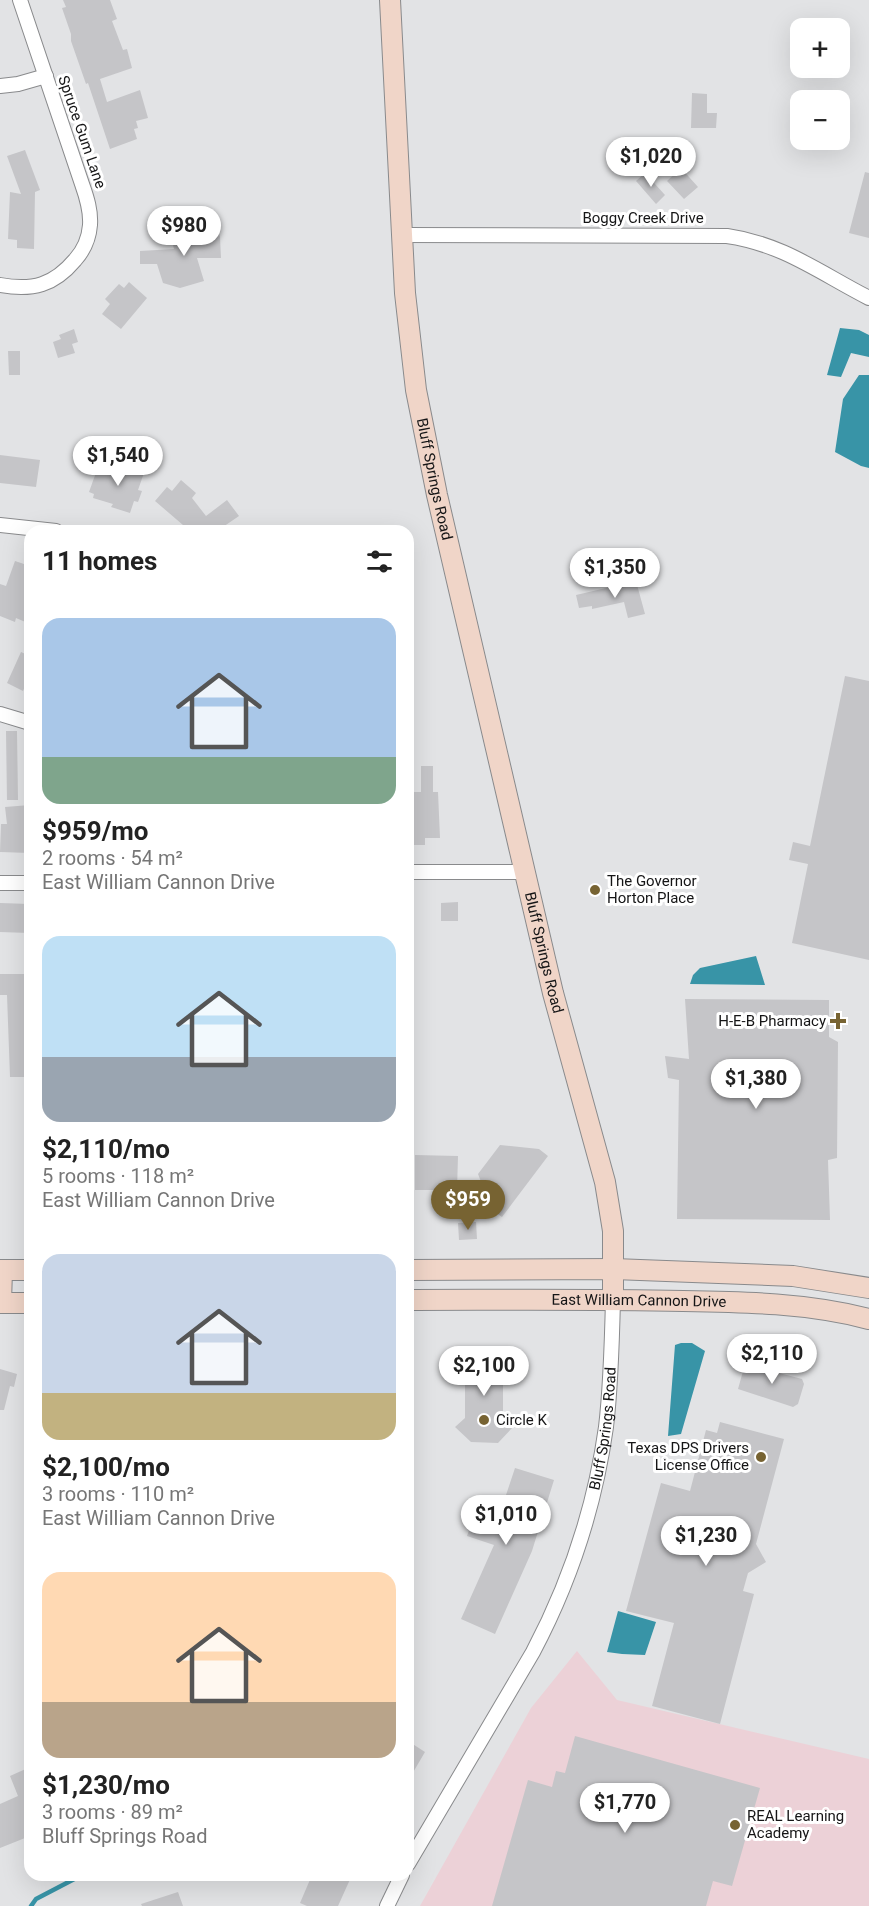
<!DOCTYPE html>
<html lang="en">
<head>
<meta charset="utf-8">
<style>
	body { margin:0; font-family:Roboto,sans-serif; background:#f2f2f2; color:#222; height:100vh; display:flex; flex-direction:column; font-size:22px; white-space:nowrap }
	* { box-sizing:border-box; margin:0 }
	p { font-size:20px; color:#767676 }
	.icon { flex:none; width:33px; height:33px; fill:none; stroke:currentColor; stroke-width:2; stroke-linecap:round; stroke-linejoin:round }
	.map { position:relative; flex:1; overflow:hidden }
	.sheet { position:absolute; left:24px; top:525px; width:390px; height:1356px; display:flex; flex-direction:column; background:#fff; border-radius:18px; box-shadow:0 6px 24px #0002 }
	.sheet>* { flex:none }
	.buttons { position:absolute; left:790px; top:18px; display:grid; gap:12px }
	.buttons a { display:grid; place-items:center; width:60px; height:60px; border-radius:12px; background:#fff; box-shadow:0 6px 24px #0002; font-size:30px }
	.price { position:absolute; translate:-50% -51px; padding:0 14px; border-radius:21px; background:#fff; color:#222; font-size:20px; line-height:39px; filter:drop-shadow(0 2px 3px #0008) }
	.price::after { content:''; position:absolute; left:50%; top:36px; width:18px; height:14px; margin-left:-9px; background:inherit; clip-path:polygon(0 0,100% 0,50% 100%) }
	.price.on { background:#776332; color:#fff }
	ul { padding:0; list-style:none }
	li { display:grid; align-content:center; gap:12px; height:318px; padding:0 18px }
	li span { display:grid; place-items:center; height:186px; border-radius:18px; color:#555 }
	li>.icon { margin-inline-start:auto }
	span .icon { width:108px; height:108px; fill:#fffc; stroke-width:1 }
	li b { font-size:26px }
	h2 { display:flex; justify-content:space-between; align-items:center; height:72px; padding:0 18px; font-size:26px }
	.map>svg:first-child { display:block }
	.education { fill:#ecd1d7 }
	.water { fill:#3894a7 }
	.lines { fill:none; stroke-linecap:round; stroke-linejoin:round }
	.stream { stroke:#3894a7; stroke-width:4.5 }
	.building { fill:#c5c5c8 }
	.street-casing { stroke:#898a8c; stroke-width:16 }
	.secondary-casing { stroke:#898a8c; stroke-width:22 }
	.street { stroke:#fff; stroke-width:14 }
	.secondary { stroke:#f0d5c8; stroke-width:20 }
	.poi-dot { fill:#776332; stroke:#fff; stroke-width:2 }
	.labels { text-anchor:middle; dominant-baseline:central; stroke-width:6; stroke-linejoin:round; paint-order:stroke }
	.street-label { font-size:15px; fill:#151516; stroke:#fff }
	.poi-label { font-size:15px; fill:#151516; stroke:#fff; text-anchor:start }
</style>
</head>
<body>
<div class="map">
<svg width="869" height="1906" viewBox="0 0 869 1906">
	<rect width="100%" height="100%" fill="#e2e3e5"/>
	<!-- education -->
	<path class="education" d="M577 1651 617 1700 869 1759V1906H420L531 1708Z"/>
	<!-- water -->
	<path class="water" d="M840 328 859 330 869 335V357L851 353 841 377 827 375Z
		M859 375H869V468L861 466 835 452 843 399Z
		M756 956 765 985 690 984 693 975 700 968Z
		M681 1343H692L705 1351 681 1434 668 1436 675 1345Z
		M618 1611 656 1622 645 1655 622 1654 607 1652Z"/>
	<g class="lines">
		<!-- stream -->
		<path class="stream" d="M31 1906 36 1899 82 1875"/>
	</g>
	<!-- building -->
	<path class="building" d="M63 0H110L117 19 112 21 123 50 127 49 132 68 100 79 107 102 140 90 148 118 136 121 138 128 134 129 137 139 110 149 88 83 86 84 71 41V34L62 8 66 7Z
		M692 93 707 94V113H717L716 128H691Z
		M25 150 40 190 35 192 34 249 17 248V240L8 239 10 192 21 194 7 156Z
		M681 168 698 187 684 199 667 181Z
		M865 172 869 173V238L849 233Z
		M645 173 665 195 656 204 636 181Z
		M217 227 220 237 221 258H197L204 281 180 288 163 283 157 264H140V251L174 249 171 236 189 231 191 236Z
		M129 282 147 298 121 329 102 314 110 304 105 299 119 284 124 288Z
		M74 329 78 342 72 344 75 353 58 358 53 342 61 339 59 335Z
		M8 351H20V375H9Z
		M0 455 40 460 36 487 0 483Z
		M125 464 145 470 138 490 142 491 138 502 134 501 130 513 111 507 113 504 93 498 94 494 89 492 98 467 102 468V467L122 473Z
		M181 480 196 493 192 498 206 516 227 500 239 516 217 531H190L155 501 167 487 172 491Z
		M15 561 30 566V624L16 618 15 622 0 616V584L6 586Z
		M636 581 645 614 628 618 624 602 592 609V606L579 608 576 595Z
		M21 652 30 656V676L23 691 7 683Z
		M845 676 869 681V960L792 943 808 864 789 860 793 842 810 846Z
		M6 731H17L18 800H7Z
		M421 766H433V792H438L440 838H425V845H408V792H421Z
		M30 805V853L0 852 1 824H7L5 807Z
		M458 902V921H441V903Z
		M0 903 30 904 29 933 0 932Z
		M0 974H30V1077H10L7 995H0Z
		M685 999 829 1000V1037L838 1042 837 1158 828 1160 830 1220 677 1219 679 1080 668 1078 665 1056 689 1059Z
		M500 1145 539 1149 548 1156 502 1217 492 1210 478 1174Z
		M415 1155 458 1156 457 1190H415Z
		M476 1222 477 1239 459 1240 458 1223Z
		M496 1347 503 1358V1416L513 1427 498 1443 471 1442 455 1427 465 1418V1358L472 1348Z
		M745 1364 802 1379 804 1384 798 1404 793 1407 738 1389Z
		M0 1369 17 1374 14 1387 10 1386 4 1410H0Z
		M720 1422 784 1439 756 1544 766 1562 748 1573 743 1591 754 1594 720 1724 652 1706 674 1623 626 1611 661 1483 690 1491 706 1430 717 1433Z
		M515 1468 554 1480 532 1551 495 1634 461 1619 494 1545 467 1536 480 1499 502 1507Z
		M575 1736 760 1788 732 1886 713 1881 706 1906H492L528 1780 552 1787 556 1771 565 1773Z
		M408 1741 425 1752 408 1781Z
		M30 1767V1836L0 1848V1804L18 1796 10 1776Z
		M312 1875H352L338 1906H307L300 1903Z
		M178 1892 183 1906H142L141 1904Z"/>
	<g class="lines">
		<defs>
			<g id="street">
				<path d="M0 86 18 84 46 76"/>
				<path d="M402 235 727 236C783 244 820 273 869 298"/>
				<path d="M0 285C33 291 54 285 75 260 84 250 89 238 90 225 91 211 87 198 82 184L20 0"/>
				<path d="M0 525 56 531"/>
				<path d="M0 714 30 723"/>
				<path d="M408 872H525"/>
				<path d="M0 883H30"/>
				<path id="s1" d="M408 1864 533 1652C570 1582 595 1506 606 1427 611 1385 612 1342 613 1299"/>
				<path d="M387 1906 402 1875"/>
			</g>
			<g id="secondary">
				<path id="s2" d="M390 0 405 293 416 390 437 495 553 993 605 1182 613 1231V1299"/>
				<path d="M0 1270H30"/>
				<path d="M408 1270 614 1269 793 1276 869 1288"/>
				<path id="s3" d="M408 1300C500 1300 591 1299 683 1301 745 1302 808 1303 869 1319"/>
				<path d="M0 1303H30"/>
				<path d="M1 1303 2 1270"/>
			</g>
		</defs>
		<!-- street casing -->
		<use href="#street" class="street-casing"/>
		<!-- secondary casing -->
		<use href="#secondary" class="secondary-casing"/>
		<!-- street -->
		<use href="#street" class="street"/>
		<!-- secondary -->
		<use href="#secondary" class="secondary"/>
	</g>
	<!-- markers -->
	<g class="poi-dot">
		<circle cx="595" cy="890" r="6"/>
		<path d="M835 1012h6v6h6v6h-6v6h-6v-6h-6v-6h6z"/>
		<circle cx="484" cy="1420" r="6"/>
		<circle cx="761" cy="1457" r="6"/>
		<circle cx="735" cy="1825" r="6"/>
	</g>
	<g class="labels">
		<!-- street labels -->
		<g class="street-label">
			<text transform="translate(82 132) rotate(71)">Spruce Gum Lane</text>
			<text x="643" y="218">Boggy Creek Drive</text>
			<text stroke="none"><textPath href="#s2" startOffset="482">Bluff Springs Road</textPath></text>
			<text stroke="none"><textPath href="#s2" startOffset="968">Bluff Springs Road</textPath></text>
			<text stroke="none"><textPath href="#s3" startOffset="231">East William Cannon Drive</textPath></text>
			<text stroke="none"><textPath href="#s1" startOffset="482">Bluff Springs Road</textPath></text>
		</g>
		<!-- poi labels -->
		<g class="poi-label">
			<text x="607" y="881">The Governor<tspan x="607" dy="17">Horton Place</tspan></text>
			<text x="826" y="1021" text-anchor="end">H-E-B Pharmacy</text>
			<text x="496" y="1420">Circle K</text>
			<text x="749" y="1448" text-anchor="end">Texas DPS Drivers<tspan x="749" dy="17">License Office</tspan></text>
			<text x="747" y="1816">REAL Learning<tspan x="747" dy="17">Academy</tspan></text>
		</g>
	</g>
</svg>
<div class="buttons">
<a>+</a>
<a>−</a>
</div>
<b class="price" style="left:651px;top:188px">$1,020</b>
<b class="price" style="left:184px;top:257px">$980</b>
<b class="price" style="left:118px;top:487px">$1,540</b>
<b class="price" style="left:615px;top:599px">$1,350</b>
<b class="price" style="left:756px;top:1110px">$1,380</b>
<b class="price on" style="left:468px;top:1231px">$959</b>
<b class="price" style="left:772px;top:1385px">$2,110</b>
<b class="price" style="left:484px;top:1397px">$2,100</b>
<b class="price" style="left:506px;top:1546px">$1,010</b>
<b class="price" style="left:706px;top:1567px">$1,230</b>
<b class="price" style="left:625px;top:1834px">$1,770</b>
<section class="sheet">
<h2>11 homes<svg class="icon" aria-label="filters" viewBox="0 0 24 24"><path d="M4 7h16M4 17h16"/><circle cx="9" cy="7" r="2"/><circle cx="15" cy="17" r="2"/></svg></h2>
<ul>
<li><span style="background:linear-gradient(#a9c7e8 75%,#7fa58c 0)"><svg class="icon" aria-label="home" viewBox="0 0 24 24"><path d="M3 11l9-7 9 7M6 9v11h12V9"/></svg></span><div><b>$959/mo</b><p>2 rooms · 54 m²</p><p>East William Cannon Drive</p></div></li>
<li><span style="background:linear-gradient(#bfe0f5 65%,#9aa5b1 0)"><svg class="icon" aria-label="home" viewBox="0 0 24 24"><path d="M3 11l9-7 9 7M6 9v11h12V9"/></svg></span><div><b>$2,110/mo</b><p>5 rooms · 118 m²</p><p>East William Cannon Drive</p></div></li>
<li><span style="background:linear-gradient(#c9d6e8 75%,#c2b280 0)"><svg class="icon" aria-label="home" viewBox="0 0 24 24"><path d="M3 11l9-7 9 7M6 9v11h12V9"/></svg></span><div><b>$2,100/mo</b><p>3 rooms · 110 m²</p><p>East William Cannon Drive</p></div></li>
<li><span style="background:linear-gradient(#ffd9b3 70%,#b9a48a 0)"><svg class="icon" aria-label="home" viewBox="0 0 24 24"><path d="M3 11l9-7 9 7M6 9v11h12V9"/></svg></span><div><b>$1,230/mo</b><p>3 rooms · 89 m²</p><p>Bluff Springs Road</p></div></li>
</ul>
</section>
</div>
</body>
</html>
